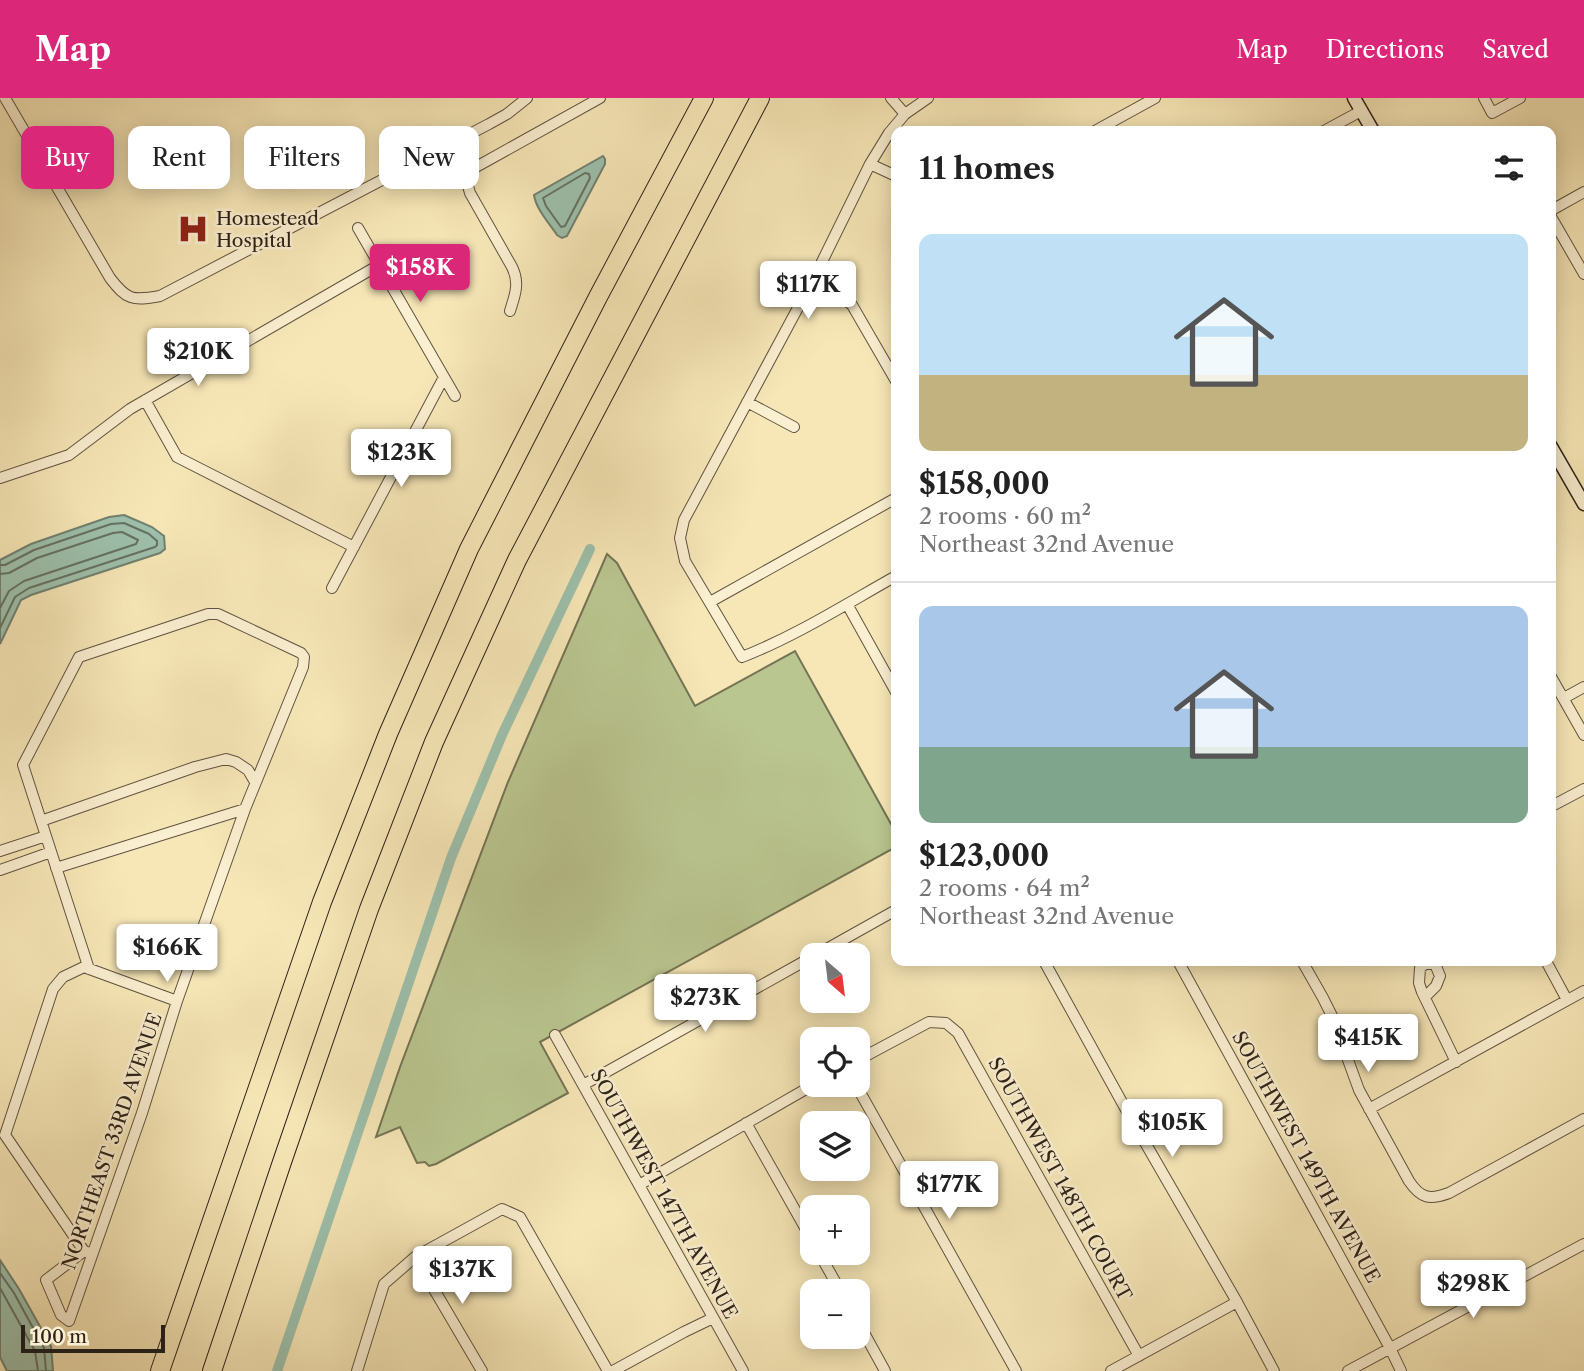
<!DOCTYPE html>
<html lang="en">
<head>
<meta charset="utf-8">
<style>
	body { margin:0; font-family:"Libre Caslon Text",serif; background:#f2f2f2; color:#222; height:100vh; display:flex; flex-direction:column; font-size:26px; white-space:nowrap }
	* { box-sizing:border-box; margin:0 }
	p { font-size:23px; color:#767676 }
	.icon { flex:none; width:38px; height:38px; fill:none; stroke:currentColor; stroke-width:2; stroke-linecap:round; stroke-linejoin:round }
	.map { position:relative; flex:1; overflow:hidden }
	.panel { position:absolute; left:891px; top:28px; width:665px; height:840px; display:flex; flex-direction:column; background:#fff; border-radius:14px; box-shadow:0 4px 18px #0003 }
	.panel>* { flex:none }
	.hud { position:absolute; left:21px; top:28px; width:665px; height:63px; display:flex; gap:14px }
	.needle { width:46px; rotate:152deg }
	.fabs { position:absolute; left:800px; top:845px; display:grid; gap:14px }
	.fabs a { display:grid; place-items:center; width:70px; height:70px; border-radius:14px; background:#fff; box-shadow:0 4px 18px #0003; font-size:35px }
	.scale { position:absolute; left:21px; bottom:18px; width:144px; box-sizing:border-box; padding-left:7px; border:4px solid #2d2218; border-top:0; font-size:19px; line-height:24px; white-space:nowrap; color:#2d2218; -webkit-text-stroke:5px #faefd0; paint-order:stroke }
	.price { position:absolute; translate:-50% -60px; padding:0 16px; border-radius:7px; background:#fff; color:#222; font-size:23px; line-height:46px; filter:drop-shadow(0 2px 4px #0008) }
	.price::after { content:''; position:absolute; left:50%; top:42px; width:21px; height:16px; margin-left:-10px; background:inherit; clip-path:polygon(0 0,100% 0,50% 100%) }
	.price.current { background:#db2777; color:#fff }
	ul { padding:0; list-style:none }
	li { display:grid; align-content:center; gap:14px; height:371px; padding:0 28px }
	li+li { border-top:2px solid #e0e0e0 }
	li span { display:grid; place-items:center; height:217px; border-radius:14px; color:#555 }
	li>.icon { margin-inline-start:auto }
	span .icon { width:126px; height:126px; fill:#fffc; stroke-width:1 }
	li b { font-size:30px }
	h2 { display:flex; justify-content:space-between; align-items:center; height:84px; padding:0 28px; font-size:30px }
	.tag { padding:0 24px; border-radius:14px; background:#fff; box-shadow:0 4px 18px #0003; font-size:24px; line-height:63px }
	.tag.current { background:#db2777; color:#fff }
	header { display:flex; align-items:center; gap:42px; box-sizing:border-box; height:98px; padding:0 35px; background:#db2777; color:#fff }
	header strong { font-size:33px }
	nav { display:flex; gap:38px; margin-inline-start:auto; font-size:24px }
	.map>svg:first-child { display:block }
	.green { fill:#bac690; stroke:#747454; stroke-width:2 }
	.water { fill:#9dc0ac; stroke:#708171; stroke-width:2 }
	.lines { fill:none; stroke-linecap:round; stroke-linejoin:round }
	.shore { stroke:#657162; stroke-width:2 }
	.canal { stroke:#9dc0ac; stroke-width:10 }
	.street-casing { stroke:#605340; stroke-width:12 }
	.secondary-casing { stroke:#2d2218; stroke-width:15 }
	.highway-casing { stroke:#2d2218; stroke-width:20 }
	.street { stroke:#faefd0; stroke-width:10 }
	.secondary { stroke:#faefd0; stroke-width:12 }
	.highway { stroke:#f7e7b7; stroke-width:18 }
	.labels { text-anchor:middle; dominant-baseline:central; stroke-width:5; stroke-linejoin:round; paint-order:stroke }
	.poi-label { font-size:19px; fill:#2d2218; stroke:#faefd0; text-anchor:start }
	.street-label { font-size:19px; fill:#2d2218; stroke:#faefd0 }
</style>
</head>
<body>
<header>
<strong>Map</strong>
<nav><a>Map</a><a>Directions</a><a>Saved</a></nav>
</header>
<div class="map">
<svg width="1584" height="1273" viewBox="0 0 1584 1273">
	<rect width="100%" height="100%" fill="#f7e7b7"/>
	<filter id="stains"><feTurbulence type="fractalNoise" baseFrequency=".00286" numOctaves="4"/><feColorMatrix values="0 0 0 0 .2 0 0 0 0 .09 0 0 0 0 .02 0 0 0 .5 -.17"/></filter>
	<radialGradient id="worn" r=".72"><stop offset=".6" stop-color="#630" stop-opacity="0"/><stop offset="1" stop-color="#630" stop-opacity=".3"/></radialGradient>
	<!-- green -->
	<path class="green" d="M607 456 617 465 695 608 795 553 896 735V749L540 944 568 995 436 1066 429 1068 425 1064 417 1065 400 1029 376 1039 400 969 508 684Z"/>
	<!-- water -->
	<path class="water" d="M603 58 605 61V66L567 138 562 140 557 137C549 125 536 111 534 97Z
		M124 417 152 429 164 438 165 451 160 455 31 497 21 502 0 546V462L31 446 109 419Z
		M0 1162 19 1191 51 1248 53 1273H7L0 1259Z"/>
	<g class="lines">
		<!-- shore -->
		<path class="shore" d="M585 75 589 76 590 80 565 128 561 129 546 108 543 100Z
			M0 467H5L34 452 111 426 124 425 149 436 157 443V447L155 449 29 490 15 499 0 530
			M0 476 9 475 37 460 113 435 122 434 138 442 136 446 24 483 9 493 0 510
			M0 1175 14 1195 44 1250 46 1273
			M0 1190 35 1253 38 1273"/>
		<!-- canal -->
		<path class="canal" d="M277 1273 451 760 502 637 590 451"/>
		<defs>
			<path id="street" d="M5 0 110 180C127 202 132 203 160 198L489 26 507 16 527 0
				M891 0 905 16
				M1484 0 1492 15 1520 0
				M1095 33 1155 0
				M1324 33 1361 13
				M870 66 896 78
				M1550 113 1584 94
				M1550 117 1584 176
				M358 130 455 298
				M815 178 852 207 896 283
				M510 213C515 197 520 185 512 169L470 95C466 84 467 76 476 69L600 0
				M145 302 177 359 354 449
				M747 304 794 329
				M0 380 69 357 130 311 379 167
				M896 478C846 506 796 538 742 559L685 463 680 440 684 422 815 178 870 66 889 35 905 16 928 0
				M332 490 444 279
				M710 504 896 400
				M847 506 896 594
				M1550 577 1584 637
				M1564 600 1584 589
				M1550 709 1584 691
				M41 723 195 669 226 661 236 664 248 672 255 684
				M0 753 46 738
				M56 770 245 711
				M0 772 51 754
				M814 858 896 812
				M1044 863 1124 1008 1237 1204 1274 1273
				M1178 863 1390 1250 1401 1273
				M1302 863 1323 900 1332 918 1359 992 1409 1083C1421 1101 1430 1102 1449 1095L1584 1021
				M1546 863 1567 902
				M1425 899 1436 888 1440 878 1435 866H1425L1420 870 1419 885 1422 894 1456 964
				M555 937 743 1273
				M858 962 929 924 946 925 958 935 1139 1258
				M583 987 812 859
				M856 987 1016 1273
				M1369 1011 1584 893
				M746 1025 812 1142
				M639 1087 813 987
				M84 1153 46 1182 61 1217 69 1223 142 1015 177 903 245 711 303 569 304 559 301 555 218 516H208L79 559 23 667 89 871
				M89 1155 84 1153 5 1037 53 891 63 879 84 869 177 903
				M819 1155 841 1194
				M415 1159 482 1273
				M858 1224 885 1273
				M357 1273 384 1186 415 1159 502 1111 520 1119 608 1273
				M613 1273 684 1234 713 1220
				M1111 1273 1237 1204
				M1348 1273 1584 1146"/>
			<path id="secondary" d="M1354 0 1373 33
				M1550 347 1584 406"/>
			<path id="highway" d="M160 1273 322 804 388 636 469 451 598 199 704 0
				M212 1273 282 1064 369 811 434 644 517 462 760 0"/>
		</defs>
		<!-- street casing -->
		<use href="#street" class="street-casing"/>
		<!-- secondary casing -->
		<use href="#secondary" class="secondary-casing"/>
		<!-- highway casing -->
		<use href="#highway" class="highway-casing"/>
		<!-- street -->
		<use href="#street" class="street"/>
		<!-- secondary -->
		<use href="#secondary" class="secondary"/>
		<!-- highway -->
		<use href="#highway" class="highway"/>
	</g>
	<!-- icons -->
	<defs>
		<symbol id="hospital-bare" viewBox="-9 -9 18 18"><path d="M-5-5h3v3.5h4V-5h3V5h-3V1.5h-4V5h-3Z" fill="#8f2418" stroke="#faefd0" stroke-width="2.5" paint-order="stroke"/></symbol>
	</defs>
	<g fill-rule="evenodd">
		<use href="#hospital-bare" x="171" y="109" width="44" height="44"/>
	</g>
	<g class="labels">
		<!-- poi labels -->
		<g class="poi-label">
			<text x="216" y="120">Homestead<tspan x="216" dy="22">Hospital</tspan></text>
		</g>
		<!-- street labels -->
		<g class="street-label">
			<text transform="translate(112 1043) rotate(-71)">NORTHEAST 33RD AVENUE</text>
			<text transform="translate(1306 1059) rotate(61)">SOUTHWEST 149TH AVENUE</text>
			<text transform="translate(1060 1081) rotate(61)">SOUTHWEST 148TH COURT</text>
			<text transform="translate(664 1096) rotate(61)">SOUTHWEST 147TH AVENUE</text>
		</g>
	</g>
	<rect width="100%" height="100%" filter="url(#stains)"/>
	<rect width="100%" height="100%" fill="url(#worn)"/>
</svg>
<div class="fabs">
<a><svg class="needle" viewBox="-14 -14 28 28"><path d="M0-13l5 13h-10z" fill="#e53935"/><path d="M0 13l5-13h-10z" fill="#767676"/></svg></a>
<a><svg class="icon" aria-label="locate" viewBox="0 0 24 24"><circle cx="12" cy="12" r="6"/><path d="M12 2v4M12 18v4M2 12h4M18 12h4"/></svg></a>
<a><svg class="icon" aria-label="layers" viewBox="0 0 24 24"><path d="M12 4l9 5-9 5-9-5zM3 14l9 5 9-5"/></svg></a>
<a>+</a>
<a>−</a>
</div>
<div class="scale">100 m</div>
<b class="price current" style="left:420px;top:206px">$158K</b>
<b class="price" style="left:808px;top:223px">$117K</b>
<b class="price" style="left:198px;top:290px">$210K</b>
<b class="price" style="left:401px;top:391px">$123K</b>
<b class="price" style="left:167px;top:886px">$166K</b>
<b class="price" style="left:705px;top:936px">$273K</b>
<b class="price" style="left:1368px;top:976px">$415K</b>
<b class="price" style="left:1172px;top:1061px">$105K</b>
<b class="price" style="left:949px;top:1123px">$177K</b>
<b class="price" style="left:462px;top:1208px">$137K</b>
<b class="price" style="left:1473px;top:1222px">$298K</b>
<div class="hud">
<a class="tag current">Buy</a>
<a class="tag">Rent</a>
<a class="tag">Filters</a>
<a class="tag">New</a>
</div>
<section class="panel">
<h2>11 homes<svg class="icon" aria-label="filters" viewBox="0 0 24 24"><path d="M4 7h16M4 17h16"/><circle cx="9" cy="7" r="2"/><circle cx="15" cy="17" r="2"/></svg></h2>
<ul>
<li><span style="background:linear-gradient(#bfe0f5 65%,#c2b280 0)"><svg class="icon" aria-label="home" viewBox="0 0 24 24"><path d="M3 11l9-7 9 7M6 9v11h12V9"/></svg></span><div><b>$158,000</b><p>2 rooms · 60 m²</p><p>Northeast 32nd Avenue</p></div></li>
<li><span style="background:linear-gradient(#a9c7e8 65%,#7fa58c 0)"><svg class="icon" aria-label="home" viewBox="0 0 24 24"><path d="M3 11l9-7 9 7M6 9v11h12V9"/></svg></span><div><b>$123,000</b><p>2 rooms · 64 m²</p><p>Northeast 32nd Avenue</p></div></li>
</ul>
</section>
</div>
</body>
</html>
